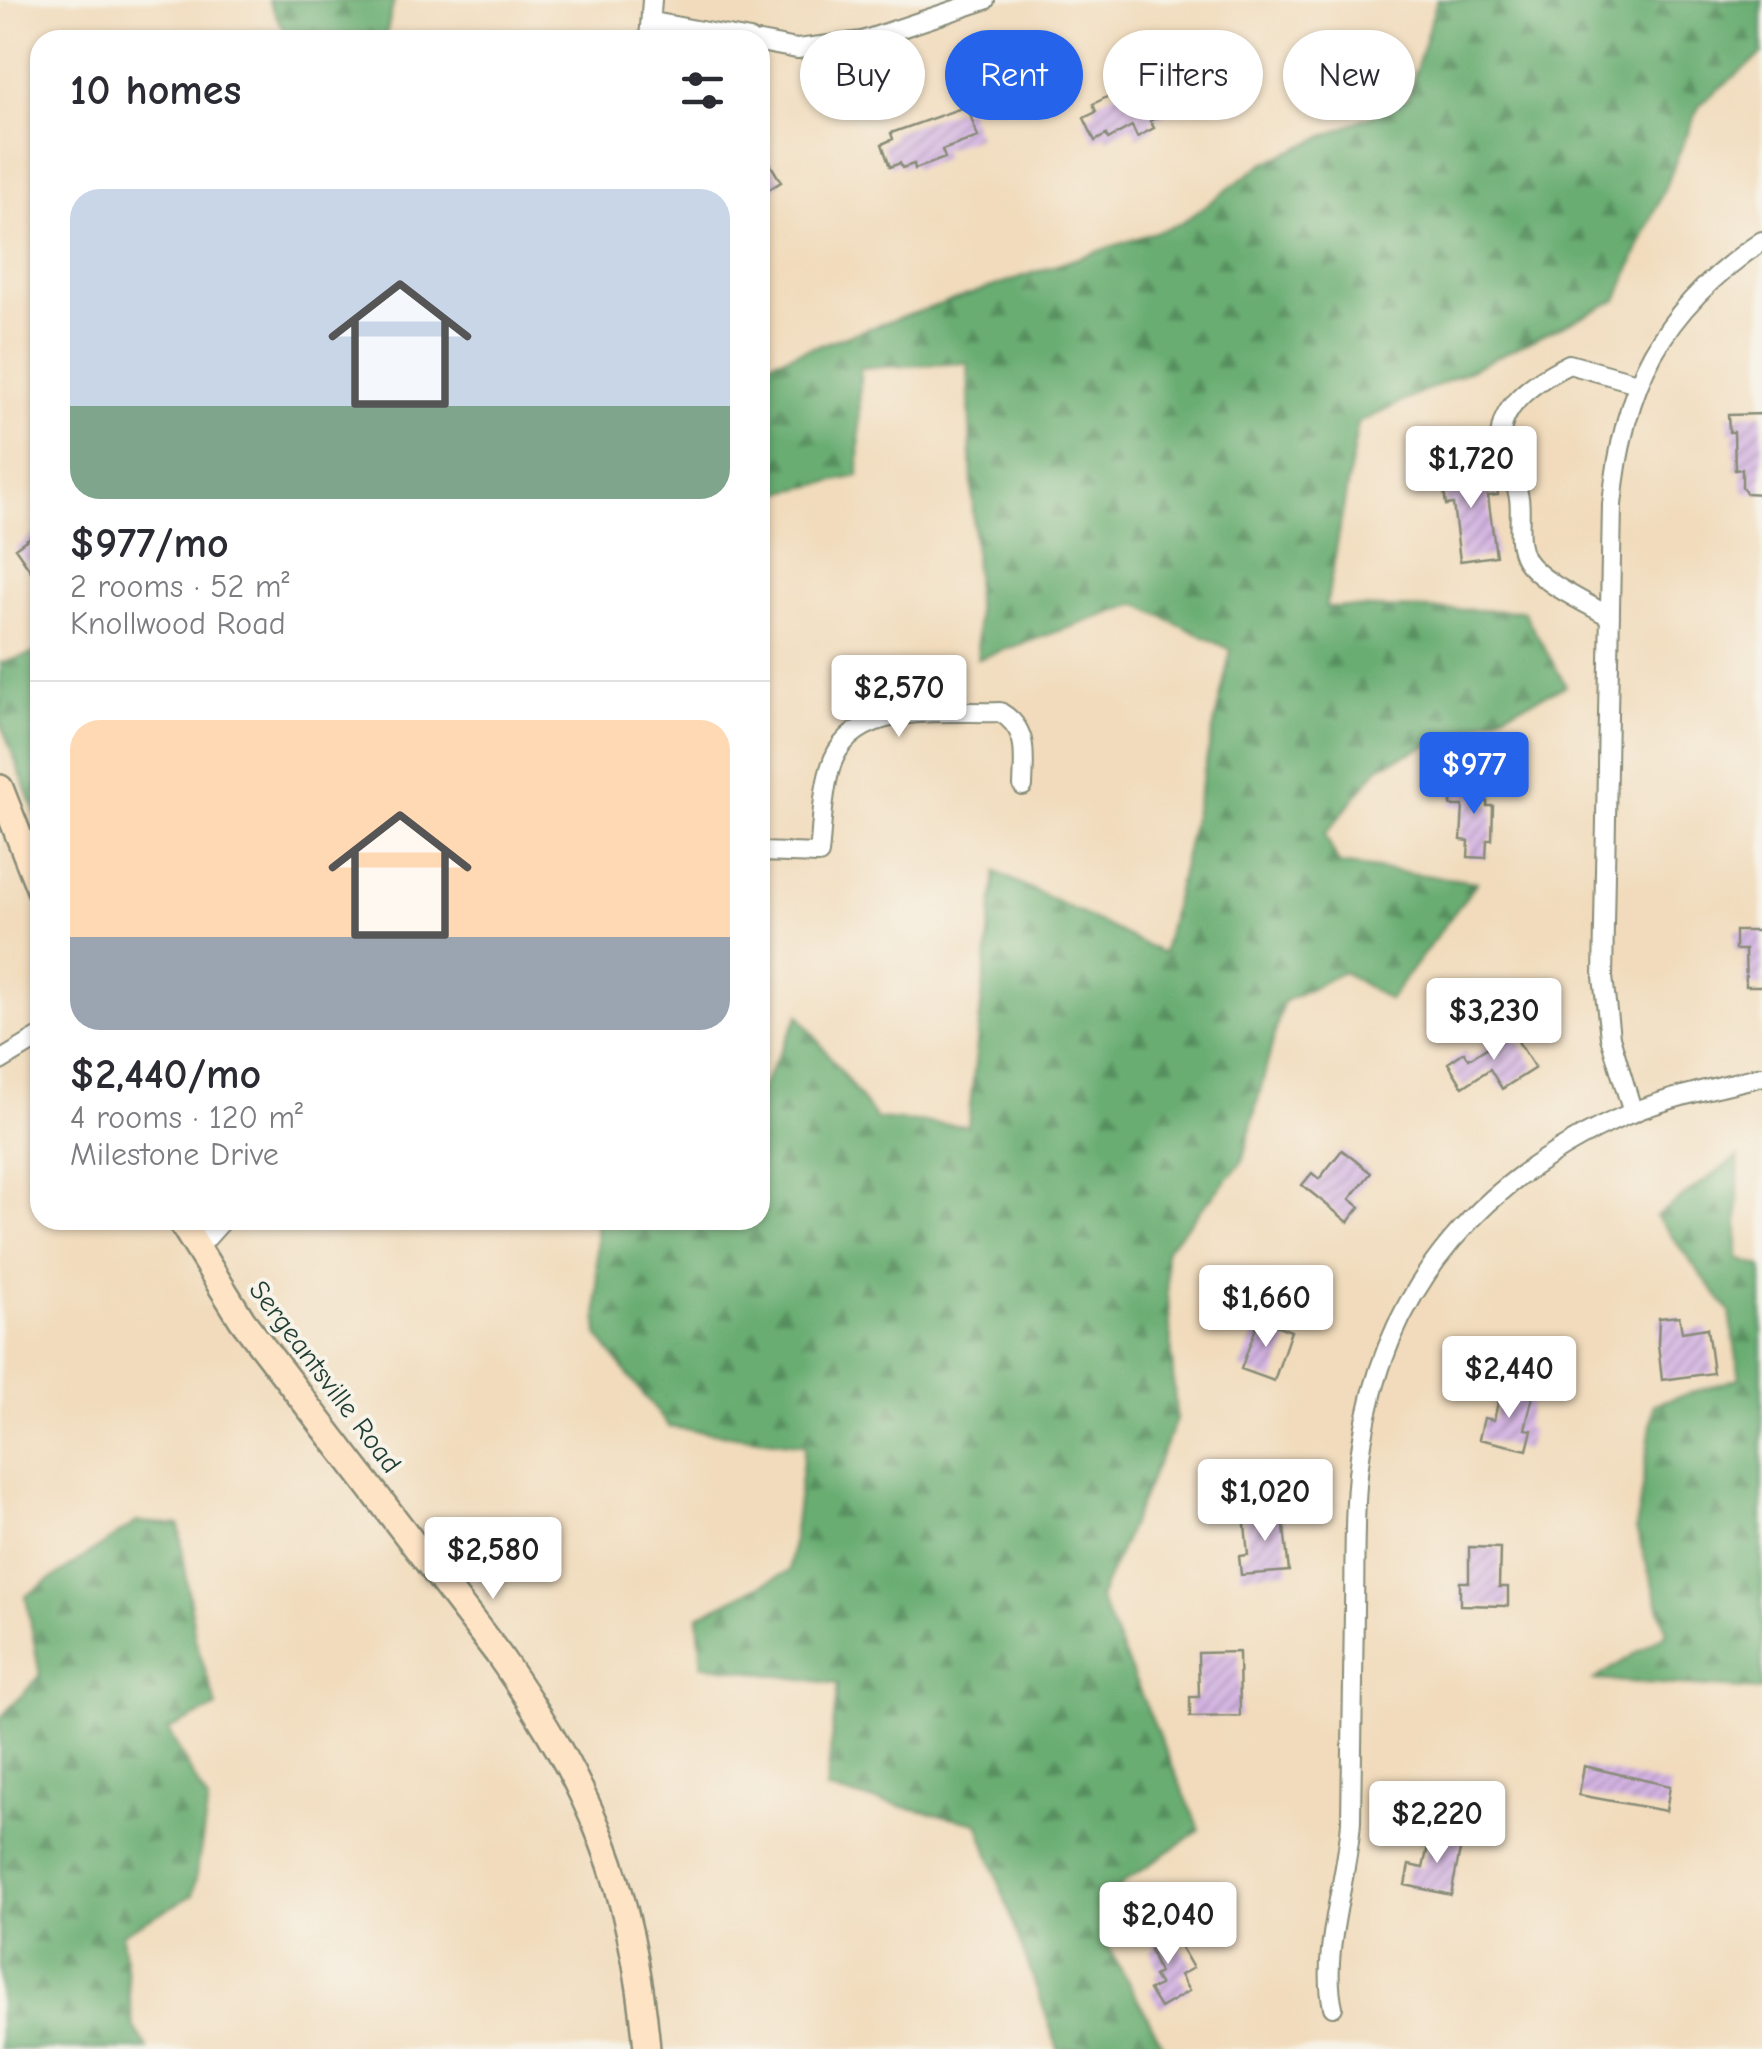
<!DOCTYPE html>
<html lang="en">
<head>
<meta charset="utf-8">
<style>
	body { margin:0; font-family:"Comic Neue",sans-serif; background:#f2f2f3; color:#2b2b33; height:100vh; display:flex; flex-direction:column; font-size:38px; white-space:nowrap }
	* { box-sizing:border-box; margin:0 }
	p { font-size:32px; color:#7c7c81 }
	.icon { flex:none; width:55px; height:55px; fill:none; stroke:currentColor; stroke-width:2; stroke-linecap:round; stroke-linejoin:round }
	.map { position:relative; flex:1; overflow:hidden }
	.panel { position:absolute; left:30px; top:30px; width:740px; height:1200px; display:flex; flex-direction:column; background:#fff; border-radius:30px; box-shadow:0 2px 8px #0004 }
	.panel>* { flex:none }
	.top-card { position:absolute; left:800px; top:30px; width:810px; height:90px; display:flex; gap:20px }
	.price { position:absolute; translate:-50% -85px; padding:0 22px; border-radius:10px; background:#fff; color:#222; font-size:32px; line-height:65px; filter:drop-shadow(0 2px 5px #0008) }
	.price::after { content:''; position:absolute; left:50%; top:60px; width:30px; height:22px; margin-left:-15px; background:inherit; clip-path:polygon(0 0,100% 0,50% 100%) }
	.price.selected { background:#2563eb; color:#fff }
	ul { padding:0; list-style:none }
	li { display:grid; align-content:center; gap:20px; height:530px; padding:0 40px }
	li+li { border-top:2px solid #e1e1e2 }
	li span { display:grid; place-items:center; height:310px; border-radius:30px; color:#555 }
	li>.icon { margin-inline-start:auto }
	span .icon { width:180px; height:180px; fill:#fffc; stroke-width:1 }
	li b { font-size:42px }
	h2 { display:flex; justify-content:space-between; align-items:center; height:120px; padding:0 40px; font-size:42px }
	.chip { padding:0 35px; border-radius:45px; background:#fff; box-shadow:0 2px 8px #0004; font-size:35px; line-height:90px }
	.chip.selected { background:#2563eb; color:#fff }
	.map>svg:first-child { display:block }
	.forest { fill:url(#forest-firs); stroke:#447553; stroke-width:2.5 }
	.building { fill:url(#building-hatch) }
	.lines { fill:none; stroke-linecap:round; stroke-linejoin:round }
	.street-casing { stroke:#888c78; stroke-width:22 }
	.secondary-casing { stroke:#888c78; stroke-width:30 }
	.street { stroke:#fff; stroke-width:18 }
	.secondary { stroke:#fee4c5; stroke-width:25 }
	.labels { text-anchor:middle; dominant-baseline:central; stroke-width:8; stroke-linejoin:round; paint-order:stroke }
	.street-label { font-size:28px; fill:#1f3d34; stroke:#f7f3e8 }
</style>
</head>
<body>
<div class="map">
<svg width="1762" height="2049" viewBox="0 0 1762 2049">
	<defs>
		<pattern id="forest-firs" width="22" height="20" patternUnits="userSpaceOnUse" patternTransform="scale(2.5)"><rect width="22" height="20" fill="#69ad72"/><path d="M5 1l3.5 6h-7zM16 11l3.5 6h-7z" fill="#568e5e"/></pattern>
		<pattern id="building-hatch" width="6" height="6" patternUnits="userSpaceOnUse" patternTransform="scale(2.5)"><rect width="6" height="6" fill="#d3b2e2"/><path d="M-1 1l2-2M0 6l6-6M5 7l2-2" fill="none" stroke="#ab92b8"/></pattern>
	</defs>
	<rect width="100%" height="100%" fill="#f7f3e8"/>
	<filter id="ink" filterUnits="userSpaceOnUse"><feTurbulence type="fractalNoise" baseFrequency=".01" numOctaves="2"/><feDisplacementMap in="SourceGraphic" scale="20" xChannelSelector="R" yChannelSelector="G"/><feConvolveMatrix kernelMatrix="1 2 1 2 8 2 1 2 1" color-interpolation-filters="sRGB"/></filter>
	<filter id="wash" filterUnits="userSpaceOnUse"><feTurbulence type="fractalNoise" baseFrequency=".0048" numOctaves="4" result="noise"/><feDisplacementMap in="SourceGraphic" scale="40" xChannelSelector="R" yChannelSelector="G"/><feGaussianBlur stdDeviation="2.25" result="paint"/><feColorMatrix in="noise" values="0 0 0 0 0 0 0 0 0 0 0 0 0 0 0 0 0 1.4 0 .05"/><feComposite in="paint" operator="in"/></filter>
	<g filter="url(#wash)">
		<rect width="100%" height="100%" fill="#f1dbbc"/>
		<!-- forest -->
		<path class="forest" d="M268 0H394L385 40H289Z
			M1437 0H1762V54L1700 104 1617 300 1358 423 1326 607 1523 611 1566 686 1380 766 1325 835 1339 864 1477 882 1389 1000 1343 972 1283 1002 1242 1162 1165 1251 1176 1420 1099 1598 1200 1830 1121 1884 1108 1946 1165 2049H1058L978 1823 826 1790 838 1684 702 1665 698 1616 789 1571 805 1445 669 1427 598 1336 596 1220H760V1090L799 1015 876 1119 968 1126 996 872 1163 953 1231 650 1137 604 978 659 968 363 860 368 859 476 760 497V365L1182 223 1262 164 1407 99Z
			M40 652V824L0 721V663Z
			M1738 1157V1259L1762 1267V1690L1594 1680 1667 1633 1636 1529 1654 1404 1740 1378 1730 1312 1656 1216Z
			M137 1522 179 1525 195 1639 217 1707 168 1730 208 1803 193 1895 122 1934 133 2026 148 2049H0V1718L40 1676 26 1596Z"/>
		<g id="blocks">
			<!-- building -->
			<path class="building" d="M1144 70 1165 113 1150 121 1154 128 1137 137 1132 126 1108 139 1106 135 1095 141 1084 118 1096 112 1093 104 1125 88 1122 81Z
				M967 106 978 137 942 150 945 158 915 169 914 164 902 168 900 163 890 167 882 144 893 139 891 133Z
				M760 147 781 182 760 195Z
				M1762 414V494L1746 493 1742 487V469L1735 470 1734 432H1729L1728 415Z
				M1471 465 1473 479 1495 476 1498 495 1488 496 1496 556 1460 561 1453 504 1446 505 1441 469Z
				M40 530V584L15 548Z
				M1452 784 1487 786V806H1493L1492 840H1487L1486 858 1468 857 1469 841 1461 840 1463 806H1451Z
				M1735 931H1762V986H1746L1745 950H1735Z
				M1512 1032 1535 1068 1502 1089 1490 1069 1463 1087 1448 1063 1464 1052 1469 1059Z
				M1342 1150 1371 1173 1350 1199 1360 1207 1348 1222 1302 1185 1312 1173 1319 1179Z
				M1679 1316 1682 1332 1707 1328 1713 1373 1662 1380 1658 1344 1659 1318Z
				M1259 1319 1291 1331 1274 1381 1241 1369Z
				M1501 1389 1533 1396 1525 1429 1532 1430 1527 1450 1479 1439 1484 1418 1494 1420Z
				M1282 1510 1289 1571 1241 1575 1239 1556 1248 1555 1244 1514Z
				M1469 1547 1500 1548 1499 1587H1508V1606L1460 1605V1582H1469Z
				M1239 1652 1240 1716 1190 1717V1697H1199L1198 1653Z
				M1584 1766 1670 1786 1666 1811 1579 1795Z
				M1431 1834 1462 1840 1451 1895 1405 1885 1409 1865 1423 1868Z
				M1146 1930 1172 1932 1193 1968 1180 1975 1189 1991 1160 2008 1149 1990 1160 1985 1154 1976 1159 1973 1150 1950 1155 1948Z"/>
		</g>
	</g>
	<g filter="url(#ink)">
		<use href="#blocks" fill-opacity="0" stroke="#888c78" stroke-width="2.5"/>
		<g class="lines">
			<defs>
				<path id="street" d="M653 22 750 40
					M649 40 652 0
					M760 42 797 49 862 41 985 0
					M1610 617C1587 603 1540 582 1526 560 1515 542 1522 518 1519 498 1516 480 1508 471 1503 455 1489 410 1535 381 1569 364L1637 383
					M760 852 819 854C822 827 822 796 830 769 849 699 943 714 1000 712 1029 729 1024 755 1023 786
					M0 1061 40 1037
					M1633 1113 1610 1037 1603 977 1612 505C1623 385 1660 310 1762 241
					M197 1249 223 1220
					M1333 2007C1320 1953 1348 1879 1351 1821 1352 1750 1353 1680 1354 1609 1355 1554 1353 1498 1362 1443 1386 1283 1486 1175 1631 1113 1673 1096 1719 1087 1762 1076"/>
				<path id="secondary" d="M0 788 40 890
					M180 1220 242 1320 498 1654C591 1787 633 1886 647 2049"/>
			</defs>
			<!-- street casing -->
			<use href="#street" class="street-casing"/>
			<!-- secondary casing -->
			<use href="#secondary" class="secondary-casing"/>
			<!-- street -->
			<use href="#street" class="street"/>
			<!-- secondary -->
			<use href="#secondary" class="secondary"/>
		</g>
	</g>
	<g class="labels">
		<!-- street labels -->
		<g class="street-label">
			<text transform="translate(325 1377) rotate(53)">Sergeantsville Road</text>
		</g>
	</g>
</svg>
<b class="price" style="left:1471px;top:511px">$1,720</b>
<b class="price" style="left:899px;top:740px">$2,570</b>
<b class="price selected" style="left:1474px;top:817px">$977</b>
<b class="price" style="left:1494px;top:1063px">$3,230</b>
<b class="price" style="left:1266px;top:1350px">$1,660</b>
<b class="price" style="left:1509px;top:1421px">$2,440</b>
<b class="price" style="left:1265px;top:1544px">$1,020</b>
<b class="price" style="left:493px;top:1602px">$2,580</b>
<b class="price" style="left:1437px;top:1866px">$2,220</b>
<b class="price" style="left:1168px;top:1967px">$2,040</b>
<div class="top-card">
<a class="chip">Buy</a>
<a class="chip selected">Rent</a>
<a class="chip">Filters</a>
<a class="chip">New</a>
</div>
<section class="panel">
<h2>10 homes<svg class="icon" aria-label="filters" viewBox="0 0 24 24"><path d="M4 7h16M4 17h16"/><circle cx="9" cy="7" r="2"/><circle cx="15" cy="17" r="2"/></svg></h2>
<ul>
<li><span style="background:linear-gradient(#c9d6e8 70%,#7fa58c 0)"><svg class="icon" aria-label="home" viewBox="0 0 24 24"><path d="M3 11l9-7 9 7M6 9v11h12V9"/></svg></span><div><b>$977/mo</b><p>2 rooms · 52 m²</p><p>Knollwood Road</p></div></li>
<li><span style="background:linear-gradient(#ffd9b3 70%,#9aa5b1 0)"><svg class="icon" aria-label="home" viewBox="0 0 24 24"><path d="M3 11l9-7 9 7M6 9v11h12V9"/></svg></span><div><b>$2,440/mo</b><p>4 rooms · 120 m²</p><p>Milestone Drive</p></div></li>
</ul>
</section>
</div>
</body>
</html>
